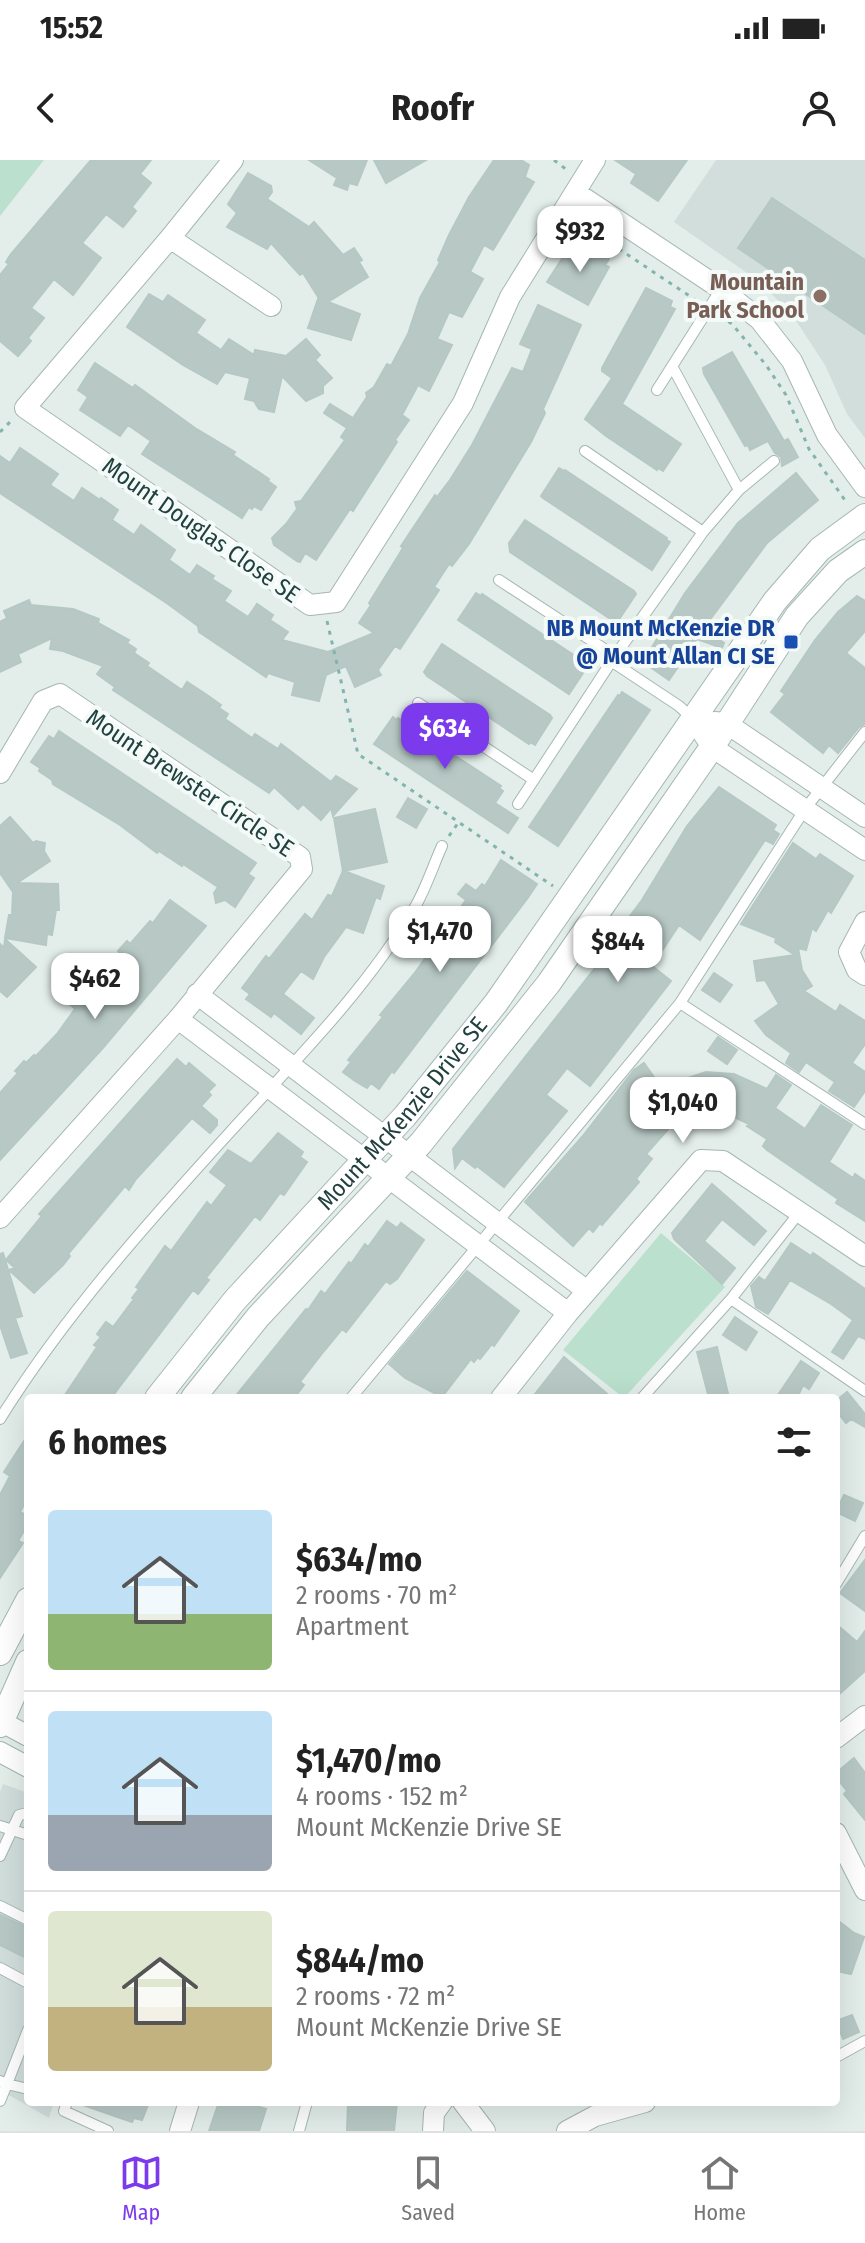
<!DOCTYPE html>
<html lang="en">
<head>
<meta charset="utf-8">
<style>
	body { margin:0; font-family:"Fira Sans Condensed",sans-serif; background:#f2f2f2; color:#222; height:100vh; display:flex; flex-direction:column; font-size:30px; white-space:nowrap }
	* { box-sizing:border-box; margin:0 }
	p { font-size:26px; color:#767676 }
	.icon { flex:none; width:44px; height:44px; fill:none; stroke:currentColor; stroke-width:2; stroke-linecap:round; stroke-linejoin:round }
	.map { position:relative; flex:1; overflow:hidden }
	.drawer { position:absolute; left:24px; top:1234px; width:816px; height:712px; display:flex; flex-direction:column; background:#fff; border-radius:8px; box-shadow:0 8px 32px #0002 }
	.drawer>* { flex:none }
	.price { position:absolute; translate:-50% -68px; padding:0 18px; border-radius:16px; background:#fff; color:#222; font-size:26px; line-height:52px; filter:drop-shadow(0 2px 4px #0008) }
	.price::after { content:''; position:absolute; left:50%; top:48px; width:24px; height:18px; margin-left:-12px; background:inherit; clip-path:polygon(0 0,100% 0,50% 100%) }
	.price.active { background:#7c3aed; color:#fff }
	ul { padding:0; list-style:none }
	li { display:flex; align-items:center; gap:24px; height:200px; padding:0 24px }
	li+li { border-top:2px solid #e0e0e0 }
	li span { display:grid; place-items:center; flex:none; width:224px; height:160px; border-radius:8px; color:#555 }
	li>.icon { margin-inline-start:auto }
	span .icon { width:96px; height:96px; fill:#fffc; stroke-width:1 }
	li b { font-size:34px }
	h2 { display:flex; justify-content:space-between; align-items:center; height:96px; padding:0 24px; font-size:34px }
	.status { display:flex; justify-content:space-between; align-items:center; height:56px; padding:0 40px; background:#fff; direction:ltr }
	.status svg { height:22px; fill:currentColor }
	header { display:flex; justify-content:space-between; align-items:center; height:104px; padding:0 24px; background:#fff; font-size:36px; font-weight:700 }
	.tabs { display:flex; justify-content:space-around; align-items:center; height:112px; border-top:2px solid #e0e0e0; background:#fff; font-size:22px; color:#767676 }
	.tabs a { display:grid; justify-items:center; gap:4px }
	.tabs .active { color:#7c3aed }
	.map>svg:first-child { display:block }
	.built { fill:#d1dedb }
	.green { fill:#bbe0cd }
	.building { fill:#b8c9c5; stroke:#b5c8c4; stroke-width:2 }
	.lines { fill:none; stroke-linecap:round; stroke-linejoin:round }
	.service-casing { stroke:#a5b7b4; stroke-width:12 }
	.minor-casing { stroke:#a5b7b4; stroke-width:22 }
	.tertiary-casing { stroke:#a5b7b4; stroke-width:26 }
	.path { stroke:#82b4ae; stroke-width:3; stroke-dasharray:4 6; stroke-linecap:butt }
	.service { stroke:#fff; stroke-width:10 }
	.minor { stroke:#fff; stroke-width:20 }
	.tertiary { stroke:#fff; stroke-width:24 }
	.education-dot { fill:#8d6e63; stroke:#f4faf8; stroke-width:3 }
	.transit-dot { fill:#1a4fb4; stroke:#f4faf8; stroke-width:3 }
	.labels { text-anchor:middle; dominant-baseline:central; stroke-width:8; stroke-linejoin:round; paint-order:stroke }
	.education-label { font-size:24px; font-weight:bold; fill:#785e54; stroke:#f4faf8; text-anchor:end }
	.street-label { font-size:24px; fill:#21413f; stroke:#f4faf8 }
	.transit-label { font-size:24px; font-weight:bold; fill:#164399; stroke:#f4faf8; text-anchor:end }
</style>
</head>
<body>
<div class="status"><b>15:52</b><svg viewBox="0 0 49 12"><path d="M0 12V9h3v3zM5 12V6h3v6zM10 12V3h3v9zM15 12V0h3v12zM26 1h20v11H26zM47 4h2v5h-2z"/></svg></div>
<header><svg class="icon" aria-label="back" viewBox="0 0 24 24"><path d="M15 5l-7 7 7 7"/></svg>Roofr<svg class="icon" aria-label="person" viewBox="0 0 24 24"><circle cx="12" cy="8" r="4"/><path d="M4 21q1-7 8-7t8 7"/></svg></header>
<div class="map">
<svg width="865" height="1971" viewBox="0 0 865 1971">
	<rect width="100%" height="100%" fill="#e3eeeb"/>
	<!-- built -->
	<path class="built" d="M716 0H865V278L847 254 825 205 791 153 757 120 674 62Z
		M3 1624 28 1633V1942H54L49 1958 0 1930V1632Z"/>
	<!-- green -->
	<path class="green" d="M0 0H44L0 56Z
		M661 1073 725 1127 624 1238 563 1190Z"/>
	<!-- building -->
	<path class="building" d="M91 0H151L140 14 151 23 132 47 136 51 123 67 106 54 82 83 101 98 73 135 54 119 31 148 44 158 28 178 31 181 18 196 0 181V115L9 104 6 102 11 94Z
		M309 0H367L357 25 349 23 347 30 334 25 337 18Z
		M374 0H426L386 23Z
		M494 0H521L529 5 525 17 534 22 493 90 484 85 470 112 483 119 462 157 449 152 437 179 452 185 429 231 418 225 402 255 409 260 395 280 397 282 353 351 350 349 316 400 305 393 300 402 297 401 274 385 272 378 286 364 297 349 295 342 301 341 345 280 341 277 347 268 324 253 330 244 353 258 367 237 366 233 374 227 387 204 391 206 408 174 420 138 440 102 438 100 449 75 469 37Z
		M615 0H687L658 41 631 23 636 14Z
		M248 13 271 26 272 32 267 39 309 67 314 62 343 95 354 88 362 100 359 102 368 117 328 142 360 154 351 180 308 168 318 139 320 140 303 113 300 115 271 83 267 89 227 67 237 53 228 44Z
		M772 38 865 100V174L738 88Z
		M586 85 609 99 605 105 609 107 588 145 547 122 569 88 581 94Z
		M646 128 672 141 670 147 675 149 622 244 681 284 663 311 658 308 657 310 606 276 585 259 612 218 602 211V208Z
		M149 134 163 142 168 135 205 160 196 173 221 190 229 179 254 195 255 190 286 196 306 179 320 195 315 200 332 218 323 226V233L306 241 282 216 274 252 259 249 254 241 245 239 250 218 225 212 217 224 183 205 127 167Z
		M538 145 581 165 543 249 545 253 531 282 469 384 452 406 449 404 434 427 439 430 400 489 395 486 378 510 381 515 355 527 346 506 326 515 319 541 292 535 295 522 268 513 266 517 199 472 198 466 168 444 0 333V296L10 303 20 288 58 314 50 325 74 341 82 328 100 340 101 338 118 350 112 360 134 375 141 365 175 390 169 400 190 415 197 405 214 416 212 419 231 431 224 441 248 457 257 444 273 455 270 460 288 472 282 480 328 492 374 473 359 463 371 445 369 443 403 388 401 386 435 335 437 337 450 320 472 285 512 208 523 212 532 189 520 184Z
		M732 192 784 281 788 279 798 297 782 306 781 297 775 293 768 281 750 290 748 285 745 286 704 214 703 208Z
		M95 203 133 228 135 225 195 268 235 292 233 295 269 319 268 321 276 327 261 350 254 346 252 349 249 347 242 358 142 294 151 281 128 265 120 276 80 250 88 237 78 230Z
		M559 308 564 311 565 310 667 378 666 380 670 382 652 410 543 338 541 336Z
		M796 313 818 340 767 383 703 469 724 483 722 488 697 479 669 520 643 502 685 433 738 363Z
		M525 360 634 431 636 434 618 461 613 458 612 460 510 392 509 383Z
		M476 433 481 436 482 434 584 502 582 504 587 507 569 534 458 460Z
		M857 436 865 441V471L846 493 865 508V564L859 567 838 593 829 585 823 593 771 552 785 534 781 531 815 480 838 452Z
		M29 440 31 445 73 449 99 459 98 463 129 480 127 483 136 489 134 493 149 503 147 506 182 530 187 522 207 535 221 545 219 548 228 554 225 559 252 578 255 574 278 589 281 584 331 622 336 616 357 629 333 656 331 648 321 660 303 644 298 649 274 627 269 633 113 530 115 527 97 514 103 506 63 491 50 489 52 478 18 494 21 502 0 512V462L7 458 4 451Z
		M442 484 550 555 552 558 535 585 530 582 529 584 427 516 424 512Z
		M622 532 650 550 558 686 529 667 618 535 620 536Z
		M393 557 397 560 398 558 501 626 499 628 503 631 495 643 518 658 508 673 374 584Z
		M59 571 256 703 248 714 254 718 235 747 225 740 216 743 214 733 218 727 183 704 182 706 159 691 157 693 120 665 53 624 52 620 39 611 40 608 31 602 49 576 54 579Z
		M719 627 776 665 773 670 779 674 773 684 765 680 700 780 679 765 652 806 671 821 590 926 567 908 546 935 567 951 504 1027 477 1006 475 1008 462 998 455 1008 453 989 606 794 607 787 642 740 687 666Z
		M408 638 427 649 416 668 397 657Z
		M375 649 387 702 344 711 384 726 380 739 376 737 363 773 346 767 324 797 313 819 301 811 283 834 314 858 301 874 274 853 271 857 246 839 250 834 242 828 266 796 269 799 305 754 312 760 328 735 332 736 343 711 334 658Z
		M10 657 33 683 36 681 45 683 44 691 50 701 17 723 58 724 59 750H56L52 775 47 774 46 785 5 778 9 755H12L13 732 0 713V666Z
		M793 683 816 699 820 694 853 716 831 753 828 750 816 771 812 768 806 790 798 788 802 810 812 826 804 831 836 852 840 845 865 861V884L852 903 865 912V931L854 947 829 931 835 922 806 902 799 912 786 903 791 893 766 875 755 861 779 844 765 820 757 821 754 801 795 795 775 782 776 778 741 764Z
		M501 700 537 724 527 739 394 913 392 911 379 929 371 923 367 928 355 921 343 912 351 902 348 900 383 857 380 855 414 814 466 740 458 734 466 724 476 731 482 724 485 726Z
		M170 740 206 766 102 889 0 1000V933L18 913 15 911 24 901 26 903 34 895 36 896 57 874 75 849 71 845 88 827 90 829 114 802 120 793 118 791 127 781 130 784 150 761 153 763Z
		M5 779 36 807 7 837 0 831V784L4 788Z
		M714 813 732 825 720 842 702 830Z
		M718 877 737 890 727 904 708 891Z
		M177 899 186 907 189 903 215 925 208 932 211 935 201 946 217 960V965L210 973 192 958 136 1019 129 1030 125 1026 68 1094 70 1096 63 1105 34 1133 9 1110 15 1108 6 1100 42 1056 39 1054Z
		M644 903 661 927 706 912 734 914 767 929 776 915 791 925 775 948 805 969 821 945 852 965 829 1002 853 1018 855 1014 865 1021V1061L836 1043 838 1039 767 990 763 986 767 979 747 966 749 964 724 952 706 951 679 960 670 967 646 994 652 999 636 1019 639 1022 602 1065 600 1063 593 1072 589 1068 573 1086 525 1042 582 977 634 910Z
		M278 973 303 992 300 997 307 1002 284 1035 280 1033 260 1060 255 1056 206 1118 209 1120 198 1134 193 1130 111 1238H63L97 1187 94 1185 101 1177 97 1174 106 1162 113 1167 134 1139 132 1138 139 1129 136 1127 165 1086 171 1091 207 1042 211 1046 227 1025 210 1012 218 1002 228 990 251 1004Z
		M712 1024 766 1071 754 1085 722 1059 704 1081 735 1108 722 1124 674 1079 672 1073Z
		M387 1061 397 1068 401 1063 424 1080 397 1119 390 1124 386 1121 346 1172 342 1169 324 1191 300 1222 304 1225 294 1238H234L306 1149 308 1150 321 1131 325 1134 349 1102 351 1104 365 1084 368 1087Z
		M791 1083 811 1096 813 1093 865 1129V1179L858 1176 843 1199 832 1192 853 1160 831 1144 790 1120 768 1154 756 1147 751 1126 759 1117 765 1121Z
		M3 1093 22 1156 15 1158 27 1193 11 1198 0 1165V1094Z
		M467 1111 519 1151 494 1186 492 1184 480 1199 478 1197 474 1202 471 1199 442 1237 405 1218 389 1204Z
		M735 1157 757 1172 746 1190 723 1175Z
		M717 1187 729 1238H709L697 1192Z
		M564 1197 612 1238H532Z
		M801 1201 819 1213 809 1229 803 1225 797 1238H776Z
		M847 1232 865 1254V1267L851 1259 846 1263 836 1250V1241Z
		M28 1275V1337L20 1352 28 1356V1364L18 1381 23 1383 0 1418V1335L10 1316 4 1312Z
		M844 1335 863 1343 855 1361 836 1352Z
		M865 1400V1451L840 1433Z
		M836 1464 857 1482 865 1471V1511L836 1537Z
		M854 1598 865 1613V1660L844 1634 847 1631 836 1617V1613Z
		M0 1755 28 1768V1799L0 1785Z
		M836 1759 854 1773 864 1777 851 1814 836 1811Z
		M852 1855 859 1872 843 1879 836 1861Z
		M80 1942H149L142 1960 134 1958 132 1962 80 1944Z
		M219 1942H244L266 1949 259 1971H209Z
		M348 1942H397L394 1971H347Z"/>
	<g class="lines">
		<defs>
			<path id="service" d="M672 206 739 330
				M657 230 721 129
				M585 291 703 372
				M499 420 615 496
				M611 501 679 546 694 560
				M418 543 534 620
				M518 644 615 496 703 372 739 330 774 301
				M680 843 865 964
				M731 1139 865 1231
				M351 1238 680 843 805 649 865 572
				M642 1238 731 1139 799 1053
				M0 1259C64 1156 149 1061 231 971 295 901 367 829 415 747 426 728 433 706 442 686
				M836 1424 865 1376
				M0 1666 28 1675
				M0 1696 19 1655 28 1653
				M0 1746 28 1760
				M0 1808 28 1823
				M28 1870 7 1924 28 1929
				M836 1897 865 1881
				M0 1921 7 1924 0 1941
				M67 1942 64 1951 108 1971
				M299 1971 307 1942"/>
			<path id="minor" d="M233 0 170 78 25 248 310 445 336 442 463 243 510 137 595 0
				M575 32 721 129 760 160 792 201 827 275 865 327
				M170 78 271 146
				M694 560 712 587 865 690
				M714 562 726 563 865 657
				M0 613 43 541 60 534 300 697 302 709 178 859 0 1058
				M865 762 849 792 857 810 865 815
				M197 834 587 1131
				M178 859 568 1153
				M501 1238 568 1153 701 1000 723 1001 865 1096
				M0 1561 28 1576
				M836 1578 865 1556
				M0 1592 28 1607
				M836 1673 865 1730
				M463 1942 485 1971
				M180 1971 189 1942
				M433 1971 434 1953 442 1942
				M567 1971 595 1956 645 1942"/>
			<g id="tertiary">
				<path id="s1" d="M157 1238 235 1140 405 956 496 843 775 441 820 389 865 356"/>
				<path d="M193 1238 258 1157 421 983 549 823 712 587 797 456 838 411 865 392"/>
				<path d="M0 1493 28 1440"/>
				<path d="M0 1565 28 1502"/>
			</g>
		</defs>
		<!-- service casing -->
		<use href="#service" class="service-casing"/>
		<!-- minor casing -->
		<use href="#minor" class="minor-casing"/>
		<!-- tertiary casing -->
		<use href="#tertiary" class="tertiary-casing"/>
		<!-- path -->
		<path class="path" d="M554 0 567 10
			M577 61 697 141
			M720 156 732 164 766 205 786 235 809 289 847 343
			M0 272 13 259
			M327 461 358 594 553 726
			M449 676 458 663"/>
		<!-- service -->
		<use href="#service" class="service"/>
		<!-- minor -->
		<use href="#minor" class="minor"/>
		<!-- tertiary -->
		<use href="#tertiary" class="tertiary"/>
	</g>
	<!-- markers -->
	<circle class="education-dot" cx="820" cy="136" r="8"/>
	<rect class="transit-dot" x="783" y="474" width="16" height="16" rx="4"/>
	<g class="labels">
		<!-- education labels -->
		<g class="education-label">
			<text x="804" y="122">Mountain<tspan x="804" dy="28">Park School</tspan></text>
		</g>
		<!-- street labels -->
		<g class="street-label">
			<text transform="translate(201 370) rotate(35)">Mount Douglas Close SE</text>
			<text transform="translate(190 623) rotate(34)">Mount Brewster Circle SE</text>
			<text stroke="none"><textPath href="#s1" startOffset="376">Mount McKenzie Drive SE</textPath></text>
		</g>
		<!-- transit labels -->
		<g class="transit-label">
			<text x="775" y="468">NB Mount McKenzie DR<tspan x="775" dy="28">@ Mount Allan CI SE</tspan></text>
		</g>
	</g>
</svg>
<b class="price" style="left:580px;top:114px">$932</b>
<b class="price active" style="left:445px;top:611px">$634</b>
<b class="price" style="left:440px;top:814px">$1,470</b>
<b class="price" style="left:618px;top:824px">$844</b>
<b class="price" style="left:95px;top:861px">$462</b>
<b class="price" style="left:683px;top:985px">$1,040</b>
<section class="drawer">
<h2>6 homes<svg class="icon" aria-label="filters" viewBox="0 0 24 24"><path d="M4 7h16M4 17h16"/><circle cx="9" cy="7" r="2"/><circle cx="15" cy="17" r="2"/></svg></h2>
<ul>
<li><span style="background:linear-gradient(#bfe0f5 65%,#8fb573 0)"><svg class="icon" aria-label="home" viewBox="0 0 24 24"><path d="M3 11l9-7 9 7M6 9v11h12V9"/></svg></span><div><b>$634/mo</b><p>2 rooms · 70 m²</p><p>Apartment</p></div></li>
<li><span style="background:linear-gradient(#bfe0f5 65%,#9aa5b1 0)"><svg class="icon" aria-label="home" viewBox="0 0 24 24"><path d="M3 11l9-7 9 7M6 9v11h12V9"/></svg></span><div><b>$1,470/mo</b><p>4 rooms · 152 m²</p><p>Mount McKenzie Drive SE</p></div></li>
<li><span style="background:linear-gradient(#dfe7d0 60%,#c2b280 0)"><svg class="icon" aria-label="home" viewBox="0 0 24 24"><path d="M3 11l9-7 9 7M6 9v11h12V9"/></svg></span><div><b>$844/mo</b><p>2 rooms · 72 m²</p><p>Mount McKenzie Drive SE</p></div></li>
</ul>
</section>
</div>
<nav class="tabs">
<a class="active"><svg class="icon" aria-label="map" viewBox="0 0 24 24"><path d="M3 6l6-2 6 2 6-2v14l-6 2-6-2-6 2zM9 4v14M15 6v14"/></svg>Map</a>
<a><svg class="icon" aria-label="saved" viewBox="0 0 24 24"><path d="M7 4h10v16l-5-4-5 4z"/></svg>Saved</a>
<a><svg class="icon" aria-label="home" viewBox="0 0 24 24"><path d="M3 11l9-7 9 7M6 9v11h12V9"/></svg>Home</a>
</nav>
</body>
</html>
